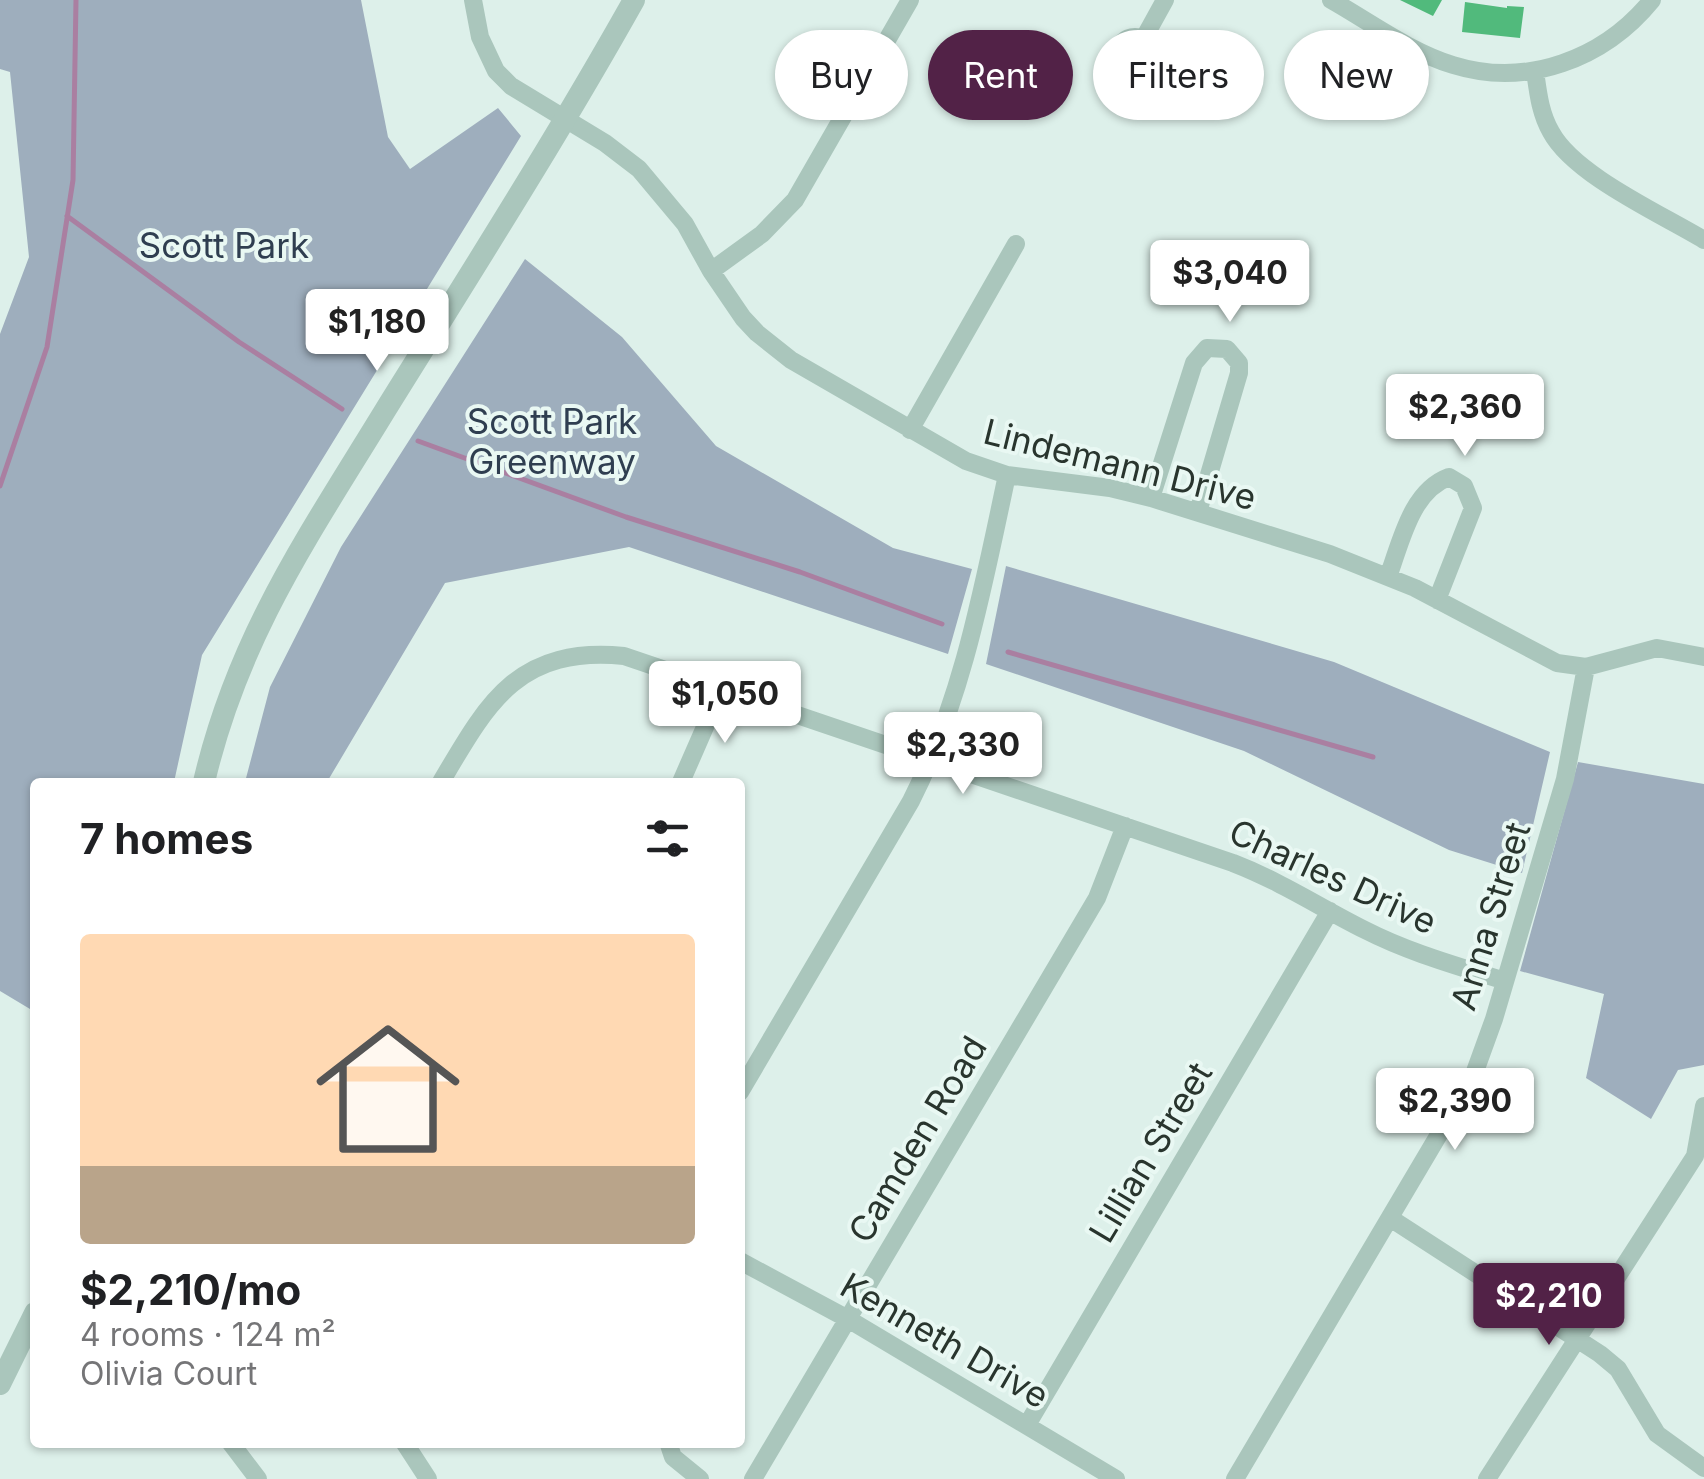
<!DOCTYPE html>
<html lang="en">
<head>
<meta charset="utf-8">
<style>
	body { margin:0; font-family:Inter,sans-serif; background:#f6f6f6; color:#202124; height:100vh; display:flex; flex-direction:column; font-size:38px; white-space:nowrap }
	* { box-sizing:border-box; margin:0 }
	p { font-size:32px; color:#757577 }
	.icon { flex:none; width:55px; height:55px; fill:none; stroke:currentColor; stroke-width:2; stroke-linecap:round; stroke-linejoin:round }
	.map { position:relative; flex:1; overflow:hidden }
	.drawer { position:absolute; left:30px; top:778px; width:715px; height:670px; display:flex; flex-direction:column; background:#fff; border-radius:10px; box-shadow:0 2px 8px #0004 }
	.drawer>* { flex:none }
	.top-card { position:absolute; left:775px; top:30px; width:778px; height:90px; display:flex; gap:20px }
	.price { position:absolute; translate:-50% -85px; padding:0 22px; border-radius:10px; background:#fff; color:#222; font-size:32px; line-height:65px; filter:drop-shadow(0 2px 5px #0008) }
	.price::after { content:''; position:absolute; left:50%; top:60px; width:30px; height:22px; margin-left:-15px; background:inherit; clip-path:polygon(0 0,100% 0,50% 100%) }
	.price.selected { background:#522247; color:#fff }
	ul { padding:0; list-style:none }
	li { display:grid; align-content:center; gap:20px; height:530px; padding:0 50px }
	li span { display:grid; place-items:center; height:310px; border-radius:10px; color:#555 }
	li>.icon { margin-inline-start:auto }
	span .icon { width:180px; height:180px; fill:#fffc; stroke-width:1 }
	li b { font-size:42px }
	h2 { display:flex; justify-content:space-between; align-items:center; height:120px; padding:0 50px; font-size:42px }
	.pill { padding:0 35px; border-radius:45px; background:#fff; box-shadow:0 2px 8px #0004; font-size:35px; line-height:90px }
	.pill.selected { background:#522247; color:#fff }
	.map>svg:first-child { display:block }
	.green { fill:#9eaebd }
	.lines { fill:none; stroke-linecap:round; stroke-linejoin:round }
	.stream { stroke:#aa7fa1; stroke-width:5 }
	.building { fill:#51ba7c }
	.minor { stroke:#aac6bc; stroke-width:18 }
	.tertiary { stroke:#aac6bc; stroke-width:22 }
	.labels { text-anchor:middle; dominant-baseline:central; stroke-width:8; stroke-linejoin:round; paint-order:stroke }
	.park-label { font-size:35px; fill:#2f3e50; stroke:#e9f8f3 }
	.street-label { font-size:35px; fill:#29352e; stroke:#e9f8f3 }
</style>
</head>
<body>
<div class="map">
<svg width="1704" height="1479" viewBox="0 0 1704 1479">
	<rect width="100%" height="100%" fill="#ddf0ea"/>
	<!-- green -->
	<path class="green" d="M0 0H361L388 137 410 169 498 108 521 136 202 655 174 782H35V1012L0 991V334L29 257 10 72 0 69Z
		M525 259 622 337 716 446 893 548 972 569 948 654 629 547 445 583 327 782H245L270 687 341 547Z
		M1006 566 1334 662 1550 752 1522 873 1449 850 1244 751 986 664Z
		M1578 762 1704 784V1065L1678 1070 1651 1119 1586 1078 1604 994 1520 971Z"/>
	<g class="lines">
		<!-- stream -->
		<path class="stream" d="M67 216 239 342 342 409
			M418 441 626 517 800 572 942 624
			M0 486 47 347 73 180 76 0
			M1008 652 1373 757"/>
	</g>
	<!-- building -->
	<path class="building" d="M1400 0H1442L1433 16Z
		M1465 2 1507 8V6L1524 7 1520 38 1462 32Z"/>
	<g class="lines">
		<!-- minor -->
		<path class="minor" d="M473 0 480 37 496 71 511 86 605 143 639 169 685 224 711 271 743 318 757 333 791 360 966 461 1007 475 1110 488 1151 498 1330 554 1415 588 1557 663 1586 667 1657 648 1704 657
			M1331 0C1370 22 1410 52 1453 65 1527 88 1604 59 1652 0
			M1117 55a18 18 0 1 1 36 0a18 18 0 1 1-36 0Z
			M1144 38 1165 0
			M1535 71C1538 92 1540 113 1551 132 1574 175 1661 214 1704 240
			M711 271 762 234 795 200 910 0
			M910 430 1016 244
			M1151 498 1194 363 1207 348 1227 349 1239 363V373L1198 512
			M1388 577C1401 542 1411 491 1449 477L1464 486 1473 508 1437 600
			M441 782C488 702 518 646 624 656L1233 863C1282 882 1319 907 1365 930 1410 953 1458 966 1505 981
			M681 782 722 688
			M740 1092 911 801C963 698 983 587 1007 475
			M1390 1218 1600 1354 1618 1369 1657 1434 1704 1468
			M740 1261 848 1319 1116 1479
			M1027 1425 1330 911
			M230 1442 258 1479
			M404 1442 428 1479
			M668 1442 673 1457 700 1479
			M753 1479 1097 898 1125 826
			M1235 1479 1473 1077 1494 1019 1565 779 1586 667
			M1487 1479 1695 1156 1704 1106"/>
		<!-- tertiary -->
		<path class="tertiary" d="M204 782C238 636 309 535 386 409 470 274 556 139 634 0
			M0 1384 35 1313"/>
	</g>
	<g class="labels">
		<!-- park labels -->
		<g class="park-label">
			<text x="224" y="245">Scott Park</text>
			<text x="552" y="421">Scott Park<tspan x="552" dy="40">Greenway</tspan></text>
		</g>
		<!-- street labels -->
		<g class="street-label">
			<text transform="translate(1120 464) rotate(14)">Lindemann Drive</text>
			<text transform="translate(1333 876) rotate(25)">Charles Drive</text>
			<text transform="translate(1490 916) rotate(-73)">Anna Street</text>
			<text transform="translate(917 1139) rotate(-59)">Camden Road</text>
			<text transform="translate(1150 1152) rotate(-59)">Lillian Street</text>
			<text transform="translate(945 1340) rotate(30)">Kenneth Drive</text>
		</g>
	</g>
</svg>
<b class="price" style="left:1230px;top:325px">$3,040</b>
<b class="price" style="left:377px;top:374px">$1,180</b>
<b class="price" style="left:1465px;top:459px">$2,360</b>
<b class="price" style="left:725px;top:746px">$1,050</b>
<b class="price" style="left:963px;top:797px">$2,330</b>
<b class="price" style="left:1455px;top:1153px">$2,390</b>
<b class="price selected" style="left:1549px;top:1348px">$2,210</b>
<div class="top-card">
<a class="pill">Buy</a>
<a class="pill selected">Rent</a>
<a class="pill">Filters</a>
<a class="pill">New</a>
</div>
<section class="drawer">
<h2>7 homes<svg class="icon" aria-label="filters" viewBox="0 0 24 24"><path d="M4 7h16M4 17h16"/><circle cx="9" cy="7" r="2"/><circle cx="15" cy="17" r="2"/></svg></h2>
<ul>
<li><span style="background:linear-gradient(#ffd9b3 75%,#b9a48a 0)"><svg class="icon" aria-label="home" viewBox="0 0 24 24"><path d="M3 11l9-7 9 7M6 9v11h12V9"/></svg></span><div><b>$2,210/mo</b><p>4 rooms · 124 m²</p><p>Olivia Court</p></div></li>
</ul>
</section>
</div>
</body>
</html>
